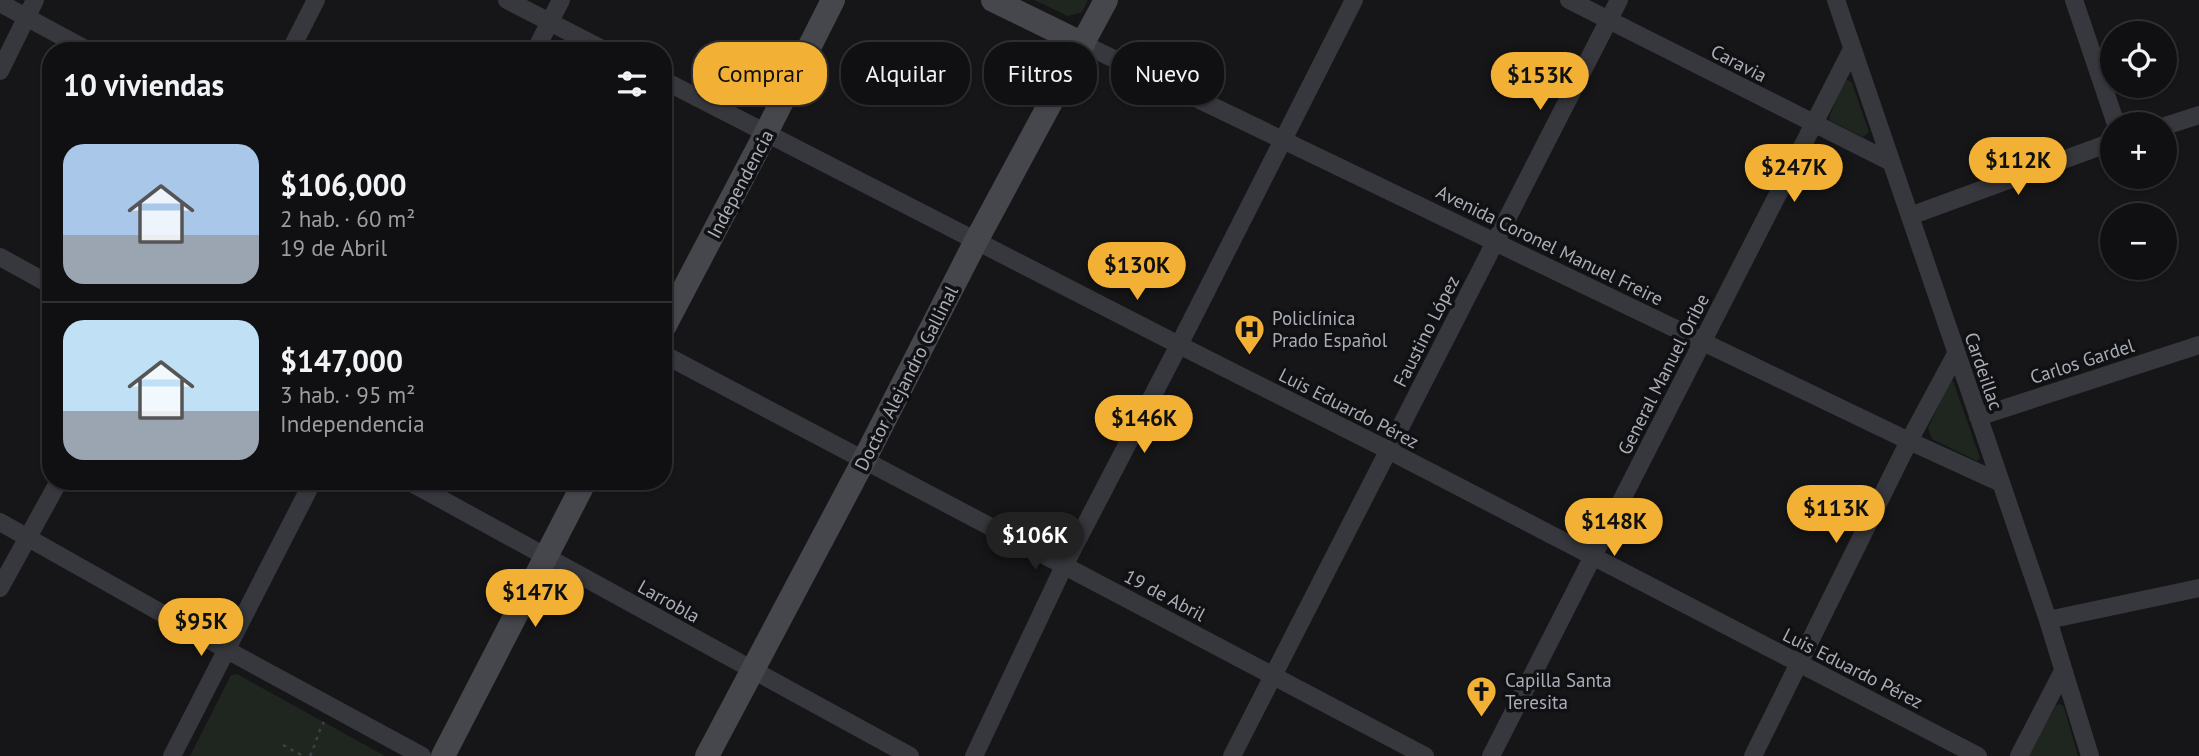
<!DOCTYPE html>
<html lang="es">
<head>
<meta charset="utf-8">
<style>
	body { margin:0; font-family:"PT Sans",sans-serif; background:#1e1e20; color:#f1f3f6; height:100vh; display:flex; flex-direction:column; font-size:26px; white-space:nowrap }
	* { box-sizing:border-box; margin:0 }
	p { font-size:23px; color:#9c9d9f }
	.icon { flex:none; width:38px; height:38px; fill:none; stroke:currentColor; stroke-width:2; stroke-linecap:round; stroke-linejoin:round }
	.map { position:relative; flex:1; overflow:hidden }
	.drawer { position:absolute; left:42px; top:42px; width:630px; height:448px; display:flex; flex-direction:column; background:#101012; border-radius:28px; box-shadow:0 2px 5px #0004,0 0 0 2px #303032 }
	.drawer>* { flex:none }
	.banner { position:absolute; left:693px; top:42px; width:665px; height:63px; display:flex; gap:14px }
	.fabs { position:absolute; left:2100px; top:21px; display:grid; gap:14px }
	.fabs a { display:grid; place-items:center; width:77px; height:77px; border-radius:50%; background:#101012; box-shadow:0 2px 5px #0004,0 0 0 2px #303032; font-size:35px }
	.price { position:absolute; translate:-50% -60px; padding:0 16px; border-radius:24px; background:#f2b134; color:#111; font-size:23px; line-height:46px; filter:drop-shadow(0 2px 4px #0008) }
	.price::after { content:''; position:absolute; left:50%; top:42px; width:21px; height:16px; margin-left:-10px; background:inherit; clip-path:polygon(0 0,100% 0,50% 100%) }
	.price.current { background:#222; color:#fff }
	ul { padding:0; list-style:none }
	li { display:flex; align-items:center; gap:21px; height:175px; padding:0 21px }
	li+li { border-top:2px solid #303032 }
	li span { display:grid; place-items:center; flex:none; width:196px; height:140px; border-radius:21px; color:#555 }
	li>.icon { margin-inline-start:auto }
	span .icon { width:84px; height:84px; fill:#fffc; stroke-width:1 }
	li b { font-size:30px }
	h2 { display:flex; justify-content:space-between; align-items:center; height:84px; padding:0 21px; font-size:30px }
	.pill { padding:0 24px; border-radius:28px; background:#101012; box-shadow:0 2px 5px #0004,0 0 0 2px #303032; font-size:24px; line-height:63px }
	.pill.current { background:#f2b134; color:#111 }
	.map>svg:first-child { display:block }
	.grass { fill:#1e261f }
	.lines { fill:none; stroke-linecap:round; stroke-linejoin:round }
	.path { stroke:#3d3f44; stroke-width:2.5; stroke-dasharray:3.5 5; stroke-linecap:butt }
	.street { stroke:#37383d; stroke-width:18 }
	.secondary { stroke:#45474d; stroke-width:24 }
	.labels { text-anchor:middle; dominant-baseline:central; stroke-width:7; stroke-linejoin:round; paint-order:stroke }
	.street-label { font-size:19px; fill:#a8adb8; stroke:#111113 }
	.poi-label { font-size:19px; fill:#a8adb8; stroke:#111113; text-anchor:start }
</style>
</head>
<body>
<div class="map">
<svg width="2199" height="756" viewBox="0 0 2199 756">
	<rect width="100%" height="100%" fill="#161618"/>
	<!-- grass -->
	<path class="grass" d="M1034 0H1088L1082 12 1068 16Z
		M1844 80H1848L1852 83 1869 132 1863 137 1831 121 1829 118Z
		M1953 381 1980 458 1977 461 1932 439 1928 428 1950 382Z
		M237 674 385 756H190L231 675Z
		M2061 704 2064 707 2078 756H2028L2056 705Z"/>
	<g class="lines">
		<!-- path -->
		<path class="path" d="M283 745 303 756
			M310 756C316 744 317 734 324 722"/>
		<!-- street -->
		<path class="street" d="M507 0 606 51
			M1569 0 1891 162
			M1836 0 2048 620 2090 756
			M2074 0 2116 124
			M0 3 89 51
			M1083 44 1909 441 1999 482
			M290 51 316 0
			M535 51 561 0
			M0 71 35 0
			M663 80 1179 345 1388 450 1978 756
			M2165 126 2199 115
			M1910 216 2112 142
			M0 257 51 285
			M663 354 1425 756
			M1978 417 2199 345
			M408 481 910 756
			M0 522 227 650 422 756
			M0 588 59 481
			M2048 620 2199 588
			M172 756 313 481
			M974 756 1064 566 1179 345 1354 0
			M1232 756 1619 0
			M1491 756 1852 49
			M1753 756 1909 441 1956 354
			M2019 756 2063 671"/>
		<!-- secondary -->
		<path class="secondary" d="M993 0 1083 44
			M663 329 766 133 833 0
			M443 756 585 481
			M707 756 864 460 976 241 1106 0"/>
	</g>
	<!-- icons -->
	<defs>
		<symbol id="hospital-pin" viewBox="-11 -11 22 30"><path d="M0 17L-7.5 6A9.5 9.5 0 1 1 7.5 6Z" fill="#f2b134" stroke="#111113"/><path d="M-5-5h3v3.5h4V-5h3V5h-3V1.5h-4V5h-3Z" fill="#111"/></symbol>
		<symbol id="church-pin" viewBox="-11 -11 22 30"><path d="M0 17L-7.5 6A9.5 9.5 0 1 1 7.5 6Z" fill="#f2b134" stroke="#111113"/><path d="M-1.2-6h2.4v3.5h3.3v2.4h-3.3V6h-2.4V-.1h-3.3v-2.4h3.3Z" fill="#111"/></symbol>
	</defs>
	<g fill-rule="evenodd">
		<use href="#hospital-pin" x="1232" y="312" width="35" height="47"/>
		<use href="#church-pin" x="1464" y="674" width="35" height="47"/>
	</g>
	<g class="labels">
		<!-- street labels -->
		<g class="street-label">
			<text transform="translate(1739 63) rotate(27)">Caravia</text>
			<text transform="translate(740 184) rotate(-62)">Independencia</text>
			<text transform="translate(1550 245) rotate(26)">Avenida Coronel Manuel Freire</text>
			<text transform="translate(1426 331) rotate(-63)">Faustino López</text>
			<text transform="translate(2082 361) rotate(-18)">Carlos Gardel</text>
			<text transform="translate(1984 371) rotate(71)">Cardeillac</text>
			<text transform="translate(1663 374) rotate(-63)">General Manuel Oribe</text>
			<text transform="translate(906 378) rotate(-63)">Doctor Alejandro Gallinal</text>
			<text transform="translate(1349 408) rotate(27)">Luis Eduardo Pérez</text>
			<text transform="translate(1165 595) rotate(28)">19 de Abril</text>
			<text transform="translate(669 601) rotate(29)">Larrobla</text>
			<text transform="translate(1853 668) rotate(27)">Luis Eduardo Pérez</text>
		</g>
		<!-- poi labels -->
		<g class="poi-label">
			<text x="1272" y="318">Policlínica<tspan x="1272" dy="22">Prado Español</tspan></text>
			<text x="1505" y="680">Capilla Santa<tspan x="1505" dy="22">Teresita</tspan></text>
		</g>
	</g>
</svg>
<div class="fabs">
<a><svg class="icon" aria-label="locate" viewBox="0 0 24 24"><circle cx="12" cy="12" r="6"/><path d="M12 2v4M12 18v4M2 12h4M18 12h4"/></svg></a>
<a>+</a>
<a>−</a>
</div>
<b class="price" style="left:1540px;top:112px">$153K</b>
<b class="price" style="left:2018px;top:197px">$112K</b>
<b class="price" style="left:1794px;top:204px">$247K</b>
<b class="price" style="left:1137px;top:302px">$130K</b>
<b class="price" style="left:1144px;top:455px">$146K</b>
<b class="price" style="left:1836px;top:545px">$113K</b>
<b class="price" style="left:1614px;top:558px">$148K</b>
<b class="price current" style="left:1035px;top:572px">$106K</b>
<b class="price" style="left:535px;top:629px">$147K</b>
<b class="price" style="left:201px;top:658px">$95K</b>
<div class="banner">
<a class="pill current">Comprar</a>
<a class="pill">Alquilar</a>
<a class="pill">Filtros</a>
<a class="pill">Nuevo</a>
</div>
<section class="drawer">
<h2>10 viviendas<svg class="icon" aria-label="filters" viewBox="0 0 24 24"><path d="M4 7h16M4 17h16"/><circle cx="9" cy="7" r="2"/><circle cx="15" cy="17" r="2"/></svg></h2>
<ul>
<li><span style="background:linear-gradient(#a9c7e8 65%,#9aa5b1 0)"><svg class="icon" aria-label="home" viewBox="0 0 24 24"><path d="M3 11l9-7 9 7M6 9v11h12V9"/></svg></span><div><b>$106,000</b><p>2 hab. · 60 m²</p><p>19 de Abril</p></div></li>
<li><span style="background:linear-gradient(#bfe0f5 65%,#9aa5b1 0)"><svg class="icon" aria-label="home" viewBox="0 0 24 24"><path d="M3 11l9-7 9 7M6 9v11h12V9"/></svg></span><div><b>$147,000</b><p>3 hab. · 95 m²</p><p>Independencia</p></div></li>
</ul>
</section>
</div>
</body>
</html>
